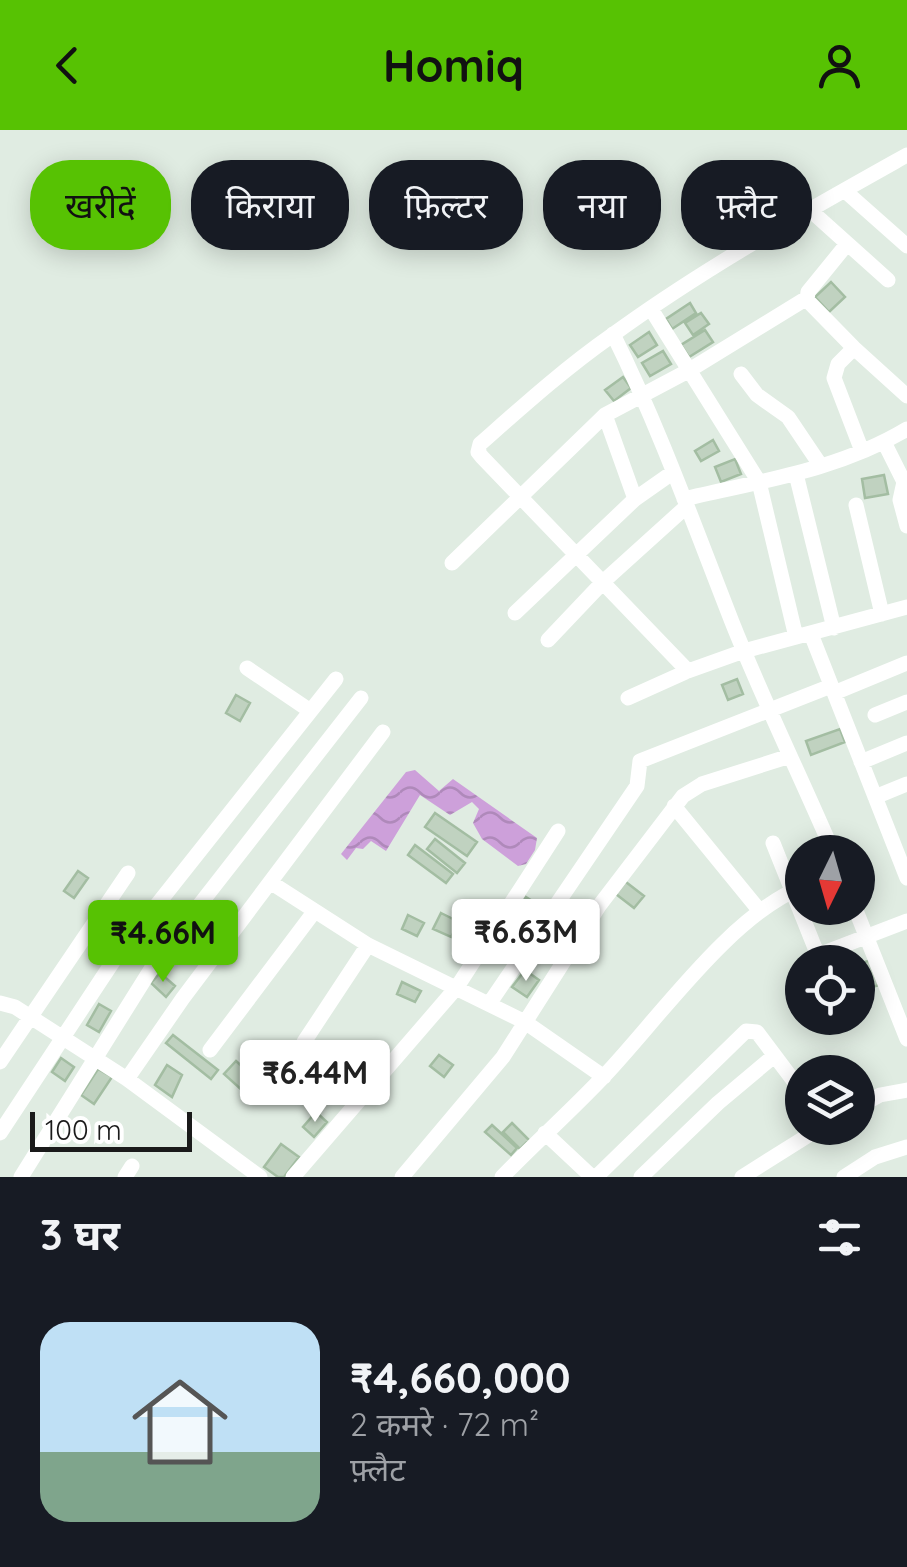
<!DOCTYPE html>
<html lang="hi">
<head>
<meta charset="utf-8">
<style>
	body { margin:0; font-family:Quicksand,"Noto Sans Devanagari",sans-serif; background:#20242c; color:#f1f3f6; height:100vh; display:flex; flex-direction:column; font-size:38px; white-space:nowrap }
	* { box-sizing:border-box; margin:0 }
	p { font-size:32px; color:#9ea1a6 }
	.icon { flex:none; width:55px; height:55px; fill:none; stroke:currentColor; stroke-width:2; stroke-linecap:round; stroke-linejoin:round }
	.map { position:relative; height:1047px; overflow:hidden }
	.panel { display:flex; flex-direction:column; background:#171b24; flex:1 }
	.panel>* { flex:none }
	.hud { position:absolute; left:30px; top:30px; width:848px; height:90px; display:flex; gap:20px }
	.needle { width:65px; rotate:185deg }
	.controls { position:absolute; left:785px; top:705px; display:grid; gap:20px }
	.controls a { display:grid; place-items:center; width:90px; height:90px; border-radius:50%; background:#171b24; box-shadow:0 5px 25px #0003; font-size:50px }
	.scale { position:absolute; left:30px; bottom:25px; width:162px; box-sizing:border-box; padding-left:10px; border:5px solid #1a1a1a; border-top:0; font-size:28px; line-height:35px; white-space:nowrap; color:#1a1a1a; -webkit-text-stroke:8px #fff; paint-order:stroke }
	.price { position:absolute; translate:-50% -85px; padding:0 22px; border-radius:10px; background:#fff; color:#222; font-size:32px; line-height:65px; filter:drop-shadow(0 2px 5px #0008) }
	.price::after { content:''; position:absolute; left:50%; top:60px; width:30px; height:22px; margin-left:-15px; background:inherit; clip-path:polygon(0 0,100% 0,50% 100%) }
	.price.active { background:#57c203; color:#111 }
	ul { padding:0; list-style:none }
	li { display:flex; align-items:center; gap:30px; height:250px; padding:0 40px }
	li+li { border-top:2px solid #363941 }
	li span { display:grid; place-items:center; flex:none; width:280px; height:200px; border-radius:30px; color:#555 }
	li>.icon { margin-inline-start:auto }
	span .icon { width:120px; height:120px; fill:#fffc; stroke-width:1 }
	li b { font-size:42px }
	h2 { display:flex; justify-content:space-between; align-items:center; height:120px; padding:0 40px; font-size:42px }
	.pill { padding:0 35px; border-radius:40px; background:#171b24; box-shadow:0 5px 25px #0003; font-size:35px; line-height:90px }
	.pill.active { background:#57c203; color:#111 }
	header { display:flex; justify-content:space-between; align-items:center; height:130px; padding:0 40px; background:#57c203; color:#111; font-size:45px; font-weight:800 }
	.map>svg:first-child { display:block }
	.water { fill:url(#water-waves) }
	.building { fill:#c0d2c0; stroke:#a3bda2; stroke-width:2.5 }
	.lines { fill:none; stroke-linecap:round; stroke-linejoin:round }
	.minor { stroke:#fff; stroke-width:15 }
</style>
</head>
<body>
<header><svg class="icon" aria-label="back" viewBox="0 0 24 24"><path d="M15 5l-7 7 7 7"/></svg>Homiq<svg class="icon" aria-label="person" viewBox="0 0 24 24"><circle cx="12" cy="8" r="4"/><path d="M4 21q1-7 8-7t8 7"/></svg></header>
<div class="map">
<svg width="907" height="1047" viewBox="0 0 907 1047">
	<defs>
		<pattern id="water-waves" width="16" height="10" patternUnits="userSpaceOnUse" patternTransform="scale(2.5)"><rect width="16" height="10" fill="#cda0da"/><path d="M0 5q4-4 8 0t8 0" fill="none" stroke="#af89ba"/></pattern>
	</defs>
	<rect width="100%" height="100%" fill="#e0ece2"/>
	<!-- water -->
	<path class="water" d="M415 640 439 661 453 649 537 708 535 720 526 734 518 736 482 709 473 693 479 679 472 672 450 685 420 665 386 721 371 711 363 719 356 718 347 730 341 724 406 642Z"/>
	<!-- building -->
	<path class="building" d="M831 152 845 167 829 182 815 167Z
		M690 173 696 183 672 199 666 189Z
		M701 183 709 194 693 205 685 193Z
		M705 200 713 212 689 227 681 215Z
		M649 202 657 215 638 227 630 215Z
		M663 221 671 234 650 246 642 233Z
		M623 247 631 258 614 271 605 260Z
		M713 310 719 321 701 331 695 321Z
		M735 329 741 344 721 352 715 337Z
		M884 345 888 364 865 368 862 349Z
		M737 549 743 564 728 570 722 555Z
		M236 565 250 573 240 591 226 583Z
		M840 599 845 612 811 625 806 611Z
		M435 683 477 712 467 726 425 697Z
		M435 709 465 733 457 743 427 719Z
		M415 715 453 744 446 753 408 725Z
		M78 741 88 748 74 768 64 761Z
		M622 749 644 766 634 778 612 761Z
		M526 767 542 777 531 793 516 783Z
		M441 783 459 792 451 807 433 799Z
		M408 785 424 793 417 806 402 799Z
		M875 829 883 854 858 861V834Z
		M525 840 539 850 527 867 512 857Z
		M160 843 175 856 166 867 151 853Z
		M402 852 421 861 415 872 397 864Z
		M99 874 111 881 99 902 87 895Z
		M173 905 218 940 211 949 166 913Z
		M439 925 453 935 444 947 430 936Z
		M61 928 74 937 65 951 52 942Z
		M236 931 256 949 244 962 224 944Z
		M167 935 182 945 172 967 155 955Z
		M329 938 344 950 335 962 320 950Z
		M98 939 112 947 94 974 81 965Z
		M316 982 327 992 314 1007 303 997Z
		M512 993 529 1010 520 1019 503 1002Z
		M492 995 517 1018 511 1025 485 1002Z
		M281 1014 299 1027 284 1047H278L264 1037Z"/>
	<g class="lines">
		<!-- minor -->
		<path class="minor" d="M845 61 907 116
			M810 80 888 150
			M847 114 808 162 807 170 854 218 907 266
			M651 179 759 352 796 507
			M613 204C659 297 694 395 732 492 763 570 800 645 833 722
			M854 218 838 234 834 248 862 321
			M741 244 757 265 788 287 821 336
			M605 285 635 369
			M884 312 904 352 900 370 907 396
			M796 344 834 498
			M684 369C760 351 839 340 907 299
			M856 375 882 484
			M452 433 605 285 688 241 807 168
			M515 483 635 369 672 343
			M811 504 907 748
			M548 510 604 451 687 376
			M247 538 309 580
			M688 541 482 327 478 322 480 314C522 277 564 239 611 206 704 138 807 81 907 25
			M834 563 907 533
			M628 568 688 541 744 521 907 477
			M875 585 907 572
			M861 632 907 613
			M875 667 907 654
			M674 676 759 780
			M773 713 815 818 821 824 907 791
			M270 752 368 815 525 892 604 947
			M855 778 907 909
			M0 873 15 877 127 949 260 1047
			M489 874 637 656 640 631 831 556
			M304 912 368 815
			M210 920 314 782
			M0 932 128 743
			M127 949 183 868 383 602
			M858 977 880 965 907 960
			M0 1003 118 824 336 549
			M545 1003 592 1047
			M21 1047 158 828 361 568
			M125 1047 132 1036
			M293 1047 457 857 558 701
			M402 1047 503 927 599 776 683 666 702 654 790 626
			M502 1047C536 1012 572 980 605 945 659 888 731 785 802 757
			M596 1047 746 901 757 902 802 962
			M641 1047 718 973 774 926
			M742 1047 820 998
			M844 1047 875 1027 907 1017"/>
	</g>
</svg>
<div class="controls">
<a><svg class="needle" viewBox="-14 -14 28 28"><path d="M0-13l5 13h-10z" fill="#e53935"/><path d="M0 13l5-13h-10z" fill="#9ea1a6"/></svg></a>
<a><svg class="icon" aria-label="locate" viewBox="0 0 24 24"><circle cx="12" cy="12" r="6"/><path d="M12 2v4M12 18v4M2 12h4M18 12h4"/></svg></a>
<a><svg class="icon" aria-label="layers" viewBox="0 0 24 24"><path d="M12 4l9 5-9 5-9-5zM3 14l9 5 9-5"/></svg></a>
</div>
<div class="scale">100 m</div>
<b class="price" style="left:526px;top:854px">₹6.63M</b>
<b class="price active" style="left:163px;top:855px">₹4.66M</b>
<b class="price" style="left:315px;top:995px">₹6.44M</b>
<div class="hud">
<a class="pill active">खरीदें</a>
<a class="pill">किराया</a>
<a class="pill">फ़िल्टर</a>
<a class="pill">नया</a>
<a class="pill">फ़्लैट</a>
</div>
</div>
<section class="panel">
<h2>3 घर<svg class="icon" aria-label="filters" viewBox="0 0 24 24"><path d="M4 7h16M4 17h16"/><circle cx="9" cy="7" r="2"/><circle cx="15" cy="17" r="2"/></svg></h2>
<ul>
<li><span style="background:linear-gradient(#bfe0f5 65%,#7fa58c 0)"><svg class="icon" aria-label="home" viewBox="0 0 24 24"><path d="M3 11l9-7 9 7M6 9v11h12V9"/></svg></span><div><b>₹4,660,000</b><p>2 कमरे · 72 m²</p><p>फ़्लैट</p></div></li>
</ul>
</section>
</body>
</html>
